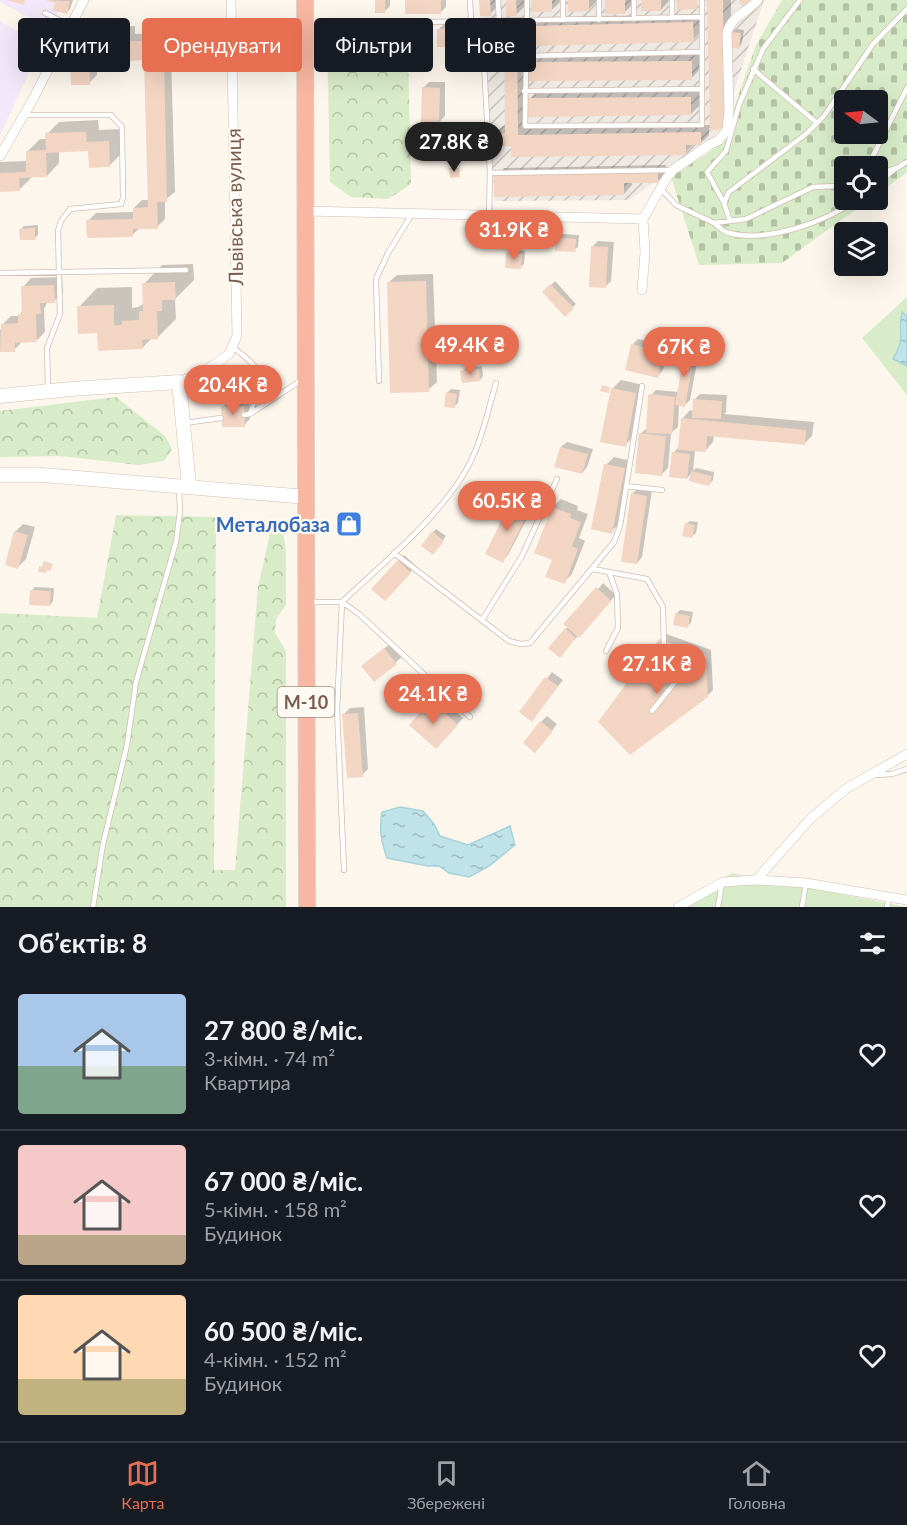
<!DOCTYPE html>
<html lang="uk">
<head>
<meta charset="utf-8">
<style>
	body { margin:0; font-family:Lato,sans-serif; background:#20242c; color:#f1f3f6; height:100vh; display:flex; flex-direction:column; font-size:22px; white-space:nowrap }
	* { box-sizing:border-box; margin:0 }
	p { font-size:20px; color:#9ea1a6 }
	.icon { flex:none; width:33px; height:33px; fill:none; stroke:currentColor; stroke-width:2; stroke-linecap:round; stroke-linejoin:round }
	.map { position:relative; height:907px; overflow:hidden }
	.details { display:flex; flex-direction:column; background:#171b24; flex:1 }
	.details>* { flex:none }
	.top-card { position:absolute; left:18px; top:18px; width:600px; height:54px; display:flex; gap:12px }
	.needle { width:39px; rotate:285deg }
	.tools { position:absolute; left:834px; top:90px; display:grid; gap:12px }
	.tools a { display:grid; place-items:center; width:54px; height:54px; border-radius:6px; background:#171b24; box-shadow:0 6px 24px #0002; font-size:30px }
	.price { position:absolute; translate:-50% -51px; padding:0 14px; border-radius:21px; background:#e76f51; color:#fff; font-size:20px; line-height:39px; filter:drop-shadow(0 2px 3px #0008) }
	.price::after { content:''; position:absolute; left:50%; top:36px; width:18px; height:14px; margin-left:-9px; background:inherit; clip-path:polygon(0 0,100% 0,50% 100%) }
	.price.active { background:#222; color:#fff }
	ul { padding:0; list-style:none }
	li { display:flex; align-items:center; gap:18px; height:150px; padding:0 18px }
	li+li { border-top:2px solid #363941 }
	li span { display:grid; place-items:center; flex:none; width:168px; height:120px; border-radius:6px; color:#555 }
	li>.icon { margin-inline-start:auto }
	span .icon { width:72px; height:72px; fill:#fffc; stroke-width:1 }
	li b { font-size:26px }
	h2 { display:flex; justify-content:space-between; align-items:center; height:72px; padding:0 18px; font-size:26px }
	.tag { padding:0 21px; border-radius:6px; background:#171b24; box-shadow:0 6px 24px #0002; font-size:21px; line-height:54px }
	.tag.active { background:#e76f51; color:#fff }
	.menu { display:flex; justify-content:space-around; align-items:center; height:84px; border-top:2px solid #363941; background:#171b24; font-size:16px; color:#9ea1a6 }
	.menu a { display:grid; justify-items:center; gap:3px }
	.menu .active { color:#e76f51 }
	.map>svg:first-child { display:block }
	.industrial { fill:url(#industrial-furrows) }
	.education { fill:#f3e8fa }
	.forest { fill:url(#forest-crowns) }
	.cemetery { fill:url(#cemetery-stones); fill-rule:evenodd }
	.green { fill:#d8ecc9 }
	.water { fill:url(#water-ripples); stroke:#a5d3da; stroke-width:1.5 }
	.shadow { fill:#0003 }
	.building { fill:#f3d5c3 }
	.lines { fill:none; stroke-linecap:round; stroke-linejoin:round }
	.lane-casing { stroke:#d1beb0; stroke-width:6 }
	.street-casing { stroke:#d1beb0; stroke-width:10 }
	.secondary-casing { stroke:#d6c0b0; stroke-width:15 }
	.highway-casing { stroke:#dad1cd; stroke-width:18 }
	.lane { stroke:#fff; stroke-width:4.5 }
	.street { stroke:#fff; stroke-width:9 }
	.secondary { stroke:#fff; stroke-width:14 }
	.highway { stroke:#f7b7a3; stroke-width:16 }
	.labels { text-anchor:middle; dominant-baseline:central; stroke-width:4.5; stroke-linejoin:round; paint-order:stroke }
	.shield { fill:#fffaf3; stroke:#a28b7f; stroke-width:1.5 }
	.shield-label { font-size:18px; font-weight:bold; fill:#7a5c4d }
	.street-label { font-size:20px; fill:#7a5c4d; stroke:#fffaf3 }
	.shop-label { font-size:20px; font-weight:bold; fill:#366cbe; stroke:#fffaf3; text-anchor:end }
</style>
</head>
<body>
<div class="map">
<svg width="907" height="907" viewBox="0 0 907 907">
	<defs>
		<pattern id="industrial-furrows" width="10" height="10" patternUnits="userSpaceOnUse" patternTransform="scale(1.5)"><rect width="10" height="10" fill="#efe9e4"/><path d="M-1 1l2-2M0 10L10 0M9 11l2-2" fill="none" stroke="#c7c0bb"/></pattern>
		<pattern id="forest-crowns" width="20" height="18" patternUnits="userSpaceOnUse" patternTransform="scale(1.5)"><rect width="20" height="18" fill="#d8ecc9"/><path d="M2 6a3 3 0 1 1 6 0M12 15a3 3 0 1 1 6 0" fill="none" stroke="#b4c2a5"/></pattern>
		<pattern id="cemetery-stones" width="16" height="16" patternUnits="userSpaceOnUse" patternTransform="scale(1.5)"><rect width="16" height="16" fill="#d8ecc9"/><path d="M2 7V4a2 2 0 0 1 4 0v3zM10 15v-3a2 2 0 0 1 4 0v3z" fill="#b4c2a5"/></pattern>
		<pattern id="water-ripples" width="26" height="14" patternUnits="userSpaceOnUse" patternTransform="scale(1.5)"><rect width="26" height="14" fill="#bfe3e8"/><path d="M2 4q2-2 4 0t4 0M15 11q2-2 4 0t4 0" fill="none" stroke="#a0bbbe"/></pattern>
	</defs>
	<rect width="100%" height="100%" fill="#fdf6ec"/>
	<!-- industrial -->
	<path class="industrial" d="M479 0H764L719 136 713 142 629 200 495 201Z"/>
	<!-- education -->
	<path class="education" d="M0 0H66L48 28 0 2Z
		M0 21 42 45 0 135Z"/>
	<!-- forest -->
	<path class="forest" d="M376 30 387 54 408 55 411 184 388 199 351 197 330 182 327 33Z
		M116 397 165 436 172 449 164 461 139 465 60 456 0 457V411Z
		M116 515 216 517 214 870H235L258 587 270 533 283 531 286 551V605L276 619 275 633 286 651V907H0V613L97 618Z"/>
	<!-- cemetery -->
	<path class="cemetery" d="M782 0H907V172L878 194V166H844V200H869L782 263 699 265 671 177 715 148 734 108 756 45ZM844 100H878V134H844Z"/>
	<!-- green -->
	<path class="green" d="M907 297V395L862 338Z
		M732 873 907 907H677Z"/>
	<!-- water -->
	<path class="water" d="M902 312 907 317V366L893 359C907 335 897 335 902 312Z
		M400 807 423 811 434 824 440 836 468 845 510 826 515 845 489 866 469 877 449 873 439 866H428L387 858C381 841 379 829 382 812Z"/>
	<!-- shadow -->
	<path class="shadow" d="M48 0H73L70 9 67 12 56 2Z
		M376 0H390V6L384 12Z
		M407 0H446V7L440 13Z
		M481 0H498V6L490 14Z
		M508 0H524V7L516 15Z
		M533 0H560V2L552 10Z
		M570 0H596V2L588 10Z
		M606 0H633V4L625 12Z
		M643 0H669V1L661 10Z
		M709 0H731V35L737 29 744 30 742 43 739 47 731 46 724 128H709V135L701 143 694 144 685 153 512 144 495 134 503 126H506L505 28 513 20H524L525 127 711 125Z
		M701 14V32L693 40 534 27 542 18Z
		M433 24V40L430 43 406 29 409 25Z
		M444 24H471V40L465 46 438 30Z
		M135 26V34L161 33 162 55H171L175 192 165 200V219L157 227 140 228 132 235 88 221 96 213 134 212V208L142 200H149L146 59 128 51H97V75L89 83 72 60 80 52V35L88 27Z
		M699 53V70L691 79 528 63 536 54Z
		M429 82H445V116L439 122 423 88Z
		M699 89V106L691 114 530 99 538 91Z
		M98 120 99 130 121 129 122 153 110 165 89 149 59 151V163L47 176 32 177 19 190H0V162L27 161V152L40 139H47V134L59 122Z
		M666 165V173L658 181 632 182V185L624 194 496 176 504 168Z
		M38 225V235L35 238 21 229 24 226Z
		M561 234 579 235 578 247 574 250 557 238Z
		M598 241 614 242 611 281 605 287 592 247Z
		M511 250 525 251 524 264 520 267 507 254Z
		M193 264 194 280 175 299 176 319 157 338H152L142 348 99 332 79 307 97 288 132 287V308L138 307 145 303 144 284 162 265Z
		M433 274 437 382 428 390 388 283 397 275Z
		M62 277 63 293 54 301H48L44 309 45 332 36 341 22 342 14 350 0 351V330L3 329V324L11 316H19L23 310V287L31 278Z
		M555 281 576 304 565 315 544 292Z
		M638 339 669 346 663 370 658 376 632 345Z
		M684 349 699 352 690 400 684 406 679 405 678 427 671 433 668 468 662 474 640 434 647 428 650 396 656 390 679 392 684 365 678 355Z
		M482 366 483 376 480 380 462 372 466 368Z
		M621 380 644 385 633 437 625 445 612 389Z
		M451 389 460 390 458 403 454 407 447 393Z
		M700 394 727 395 726 412 724 414 814 422 812 436 804 444 714 435 713 442 705 451 695 450 693 471 696 468 714 472 713 480 709 484 692 473 687 478 673 453 679 447 682 419 690 410 694 411V400Z
		M249 400 250 419 244 425 223 407 229 401Z
		M567 442 593 449 587 467 582 473 561 447Z
		M614 457 632 461 619 524 611 532 606 465Z
		M638 488 652 490 642 557 637 563 632 494Z
		M518 496 534 505 508 555 502 561 512 502Z
		M561 499 578 506 577 510 588 514 579 538 585 541 572 574 564 582 554 559 553 507Z
		M690 521 698 522 696 533 692 536 686 524Z
		M23 524 35 527 26 559 18 567 15 532Z
		M436 529 446 536 436 550 433 532Z
		M404 555 416 566 385 599 373 589Z
		M603 583 616 595 563 652 566 629Z
		M35 587 54 588 53 601 50 605 32 590Z
		M680 610 693 612 691 623 687 626 676 614Z
		M666 634 711 650 713 690 707 696 660 640Z
		M391 643 402 657 374 680 369 661Z
		M552 672 563 680 532 720 521 712Z
		M438 695 463 718 442 741 432 701Z
		M364 707 368 769 362 775 344 714 350 708Z
		M547 716 557 724 541 745V722Z"/>
	<!-- building -->
	<path class="building" d="M7 0H25L24 5Z
		M45 0 70 1 67 14 53 10 55 3Z
		M375 0H385V13H375Z
		M405 0H441V14H405Z
		M479 0H490L491 16H480Z
		M506 0H516L517 16 506 17Z
		M531 0H552V12H531Z
		M568 0H589V11L568 12Z
		M605 0H625V14H605Z
		M641 0H661V11H641Z
		M677 0H697V9L677 10Z
		M707 0H723L725 129 710 130Z
		M740 0H751V4L740 5Z
		M693 22 694 42 533 46 532 26Z
		M430 27V45H404V28Z
		M517 27 518 135 701 132V145H686V155L511 157V146H494V134L505 133 504 28Z
		M437 29H465V47H437Z
		M732 32 741 33 739 49 731 47Z
		M127 33V41H153L154 63 164 62 167 202H157L158 229H133V237L87 238 86 220 133 219V208L148 207 144 60 127 61 126 52 89 53 90 85H71L70 60 86 59V53H78V34Z
		M692 61V80L526 81V62Z
		M422 87 440 88 439 123H421Z
		M691 97V115L528 117V98Z
		M86 132 87 142 109 141 110 167 89 168 88 151 46 153 47 177 19 178 20 191 0 192V173L26 172V151L46 150 45 133Z
		M449 168H459L460 177 450 178Z
		M658 172V183H624V195L494 197V175Z
		M35 228V240H20L19 229Z
		M556 237 576 239 575 252 555 251Z
		M591 246 608 247 606 288 589 287Z
		M506 253 522 254 521 269 505 268Z
		M426 281 429 392 390 393 387 282Z
		M175 282 176 300H162V311H157L158 339 142 340 143 349 98 351 97 333 78 334 77 306 114 305V325H122V321L139 320V311H143L142 283Z
		M550 284 574 308 565 317 542 292Z
		M54 285 55 303H40L41 314H36L37 342 15 343V352H0L1 324 18 323V314H22L21 286Z
		M631 344 664 352 658 378 625 370Z
		M677 354 694 357 685 407 675 405 682 366 675 365Z
		M479 369 480 381 462 383 460 371Z
		M602 385 610 387 609 393 600 391Z
		M611 388 636 393 626 447 600 442Z
		M446 392 457 394 455 408 444 407Z
		M650 394 675 397 672 434 646 433 648 395Z
		M693 399 722 401 721 419 692 418Z
		M221 406H244L245 427H222Z
		M681 418 806 430 805 445 707 436 706 452 678 450Z
		M639 433 666 436 662 476 635 473Z
		M560 447 588 454 582 474 554 467Z
		M672 452 690 454 687 479 669 477Z
		M604 464 625 468 612 534 591 529Z
		M691 471 712 476 709 486 689 481Z
		M631 493 647 496 637 564 621 562Z
		M511 501 529 511 503 563 485 554Z
		M552 507 571 514 570 518 581 522 572 546 578 549 565 584 545 577 552 560 534 553Z
		M685 523 695 525 692 538 682 536Z
		M14 531 28 535 18 569 5 565Z
		M432 531 444 541 433 555 421 546Z
		M398 560 411 573 385 601 371 589Z
		M44 561 53 564 50 571 47 570 46 573 38 572 39 566 42 567Z
		M596 587 611 601 579 638 563 624Z
		M30 590 51 591 50 606 29 605Z
		M675 613 690 616 688 628 673 625Z
		M565 628 576 638 560 658 548 648Z
		M659 639 706 655 708 697 630 755 598 722Z
		M384 648 397 664 374 682 361 666Z
		M545 677 558 686 532 722 519 712Z
		M431 700 458 725 436 749 409 725Z
		M358 713 363 777 347 778 342 714Z
		M540 721 553 731 535 753 523 743Z"/>
	<g class="lines">
		<defs>
			<path id="lane" d="M470 0 471 20 483 46 490 173 489 216
				M498 0 499 22
				M527 0 525 126 702 125V0
				M563 0V20
				M599 0V20
				M634 0V19
				M672 0V18
				M45 13 71 26
				M363 23 702 17
				M525 56 702 52
				M753 69 817 123
				M524 91 702 89
				M24 115H111L122 127 123 198 121 204 70 209 61 221 58 231 60 314 47 348 48 388
				M868 166 907 88
				M490 173 673 170
				M878 174 897 168 907 162
				M878 183 894 170
				M661 189 676 205 714 223 746 219 813 187 838 186 844 184
				M724 203 707 172 726 151 739 105 763 49 800 0
				M730 221 724 203 729 192 806 134 824 116 873 44 907 9
				M714 223C718 226 723 232 729 233 766 243 826 222 856 200
				M0 273 186 270
				M232 347C266 371 263 377 250 414
				M379 381 376 279 388 253 412 214
				M244 415 250 414 303 379
				M185 423 221 418
				M626 486 662 490
				M394 553 509 641 521 644 530 643 614 542 620 526 642 386
				M593 569 647 579 663 607 664 648 679 677 652 711
				M309 602H342C383 563 453 506 474 454 484 432 489 406 496 383
				M342 602 337 710 344 870
				M342 602 359 614 470 717
				M482 620 522 556 557 479
				M606 651 618 628 617 594 609 572
				M875 775 892 774 907 769
				M93 907 103 844 127 745 136 682 176 542 180 511 179 488
				M718 907 722 883
				M802 907 806 883
				M887 907 889 896"/>
			<path id="street" d="M0 156 32 101 84 0
				M305 211 643 219 666 179 673 170 709 145 719 140 727 130 729 112 727 32C732 15 748 12 758 0
				M642 290 645 252 643 219
				M179 382 208 369 229 354 237 336 231 0
				M756 880 811 818 847 788 907 754
				M678 907 723 882 756 880 806 883 907 900"/>
			<path id="secondary" d="M0 396 71 389 179 382 189 486
				M0 475H42L307 497"/>
			<path id="highway" d="M305 0 307 907"/>
		</defs>
		<!-- lane casing -->
		<use href="#lane" class="lane-casing"/>
		<!-- street casing -->
		<use href="#street" class="street-casing"/>
		<!-- secondary casing -->
		<use href="#secondary" class="secondary-casing"/>
		<!-- highway casing -->
		<use href="#highway" class="highway-casing"/>
		<!-- lane -->
		<use href="#lane" class="lane"/>
		<!-- street -->
		<use href="#street" class="street"/>
		<!-- secondary -->
		<use href="#secondary" class="secondary"/>
		<!-- highway -->
		<use href="#highway" class="highway"/>
	</g>
	<!-- icons -->
	<defs>
		<symbol id="shop-square" viewBox="-11 -11 22 22"><rect x="-9" y="-9" width="18" height="18" rx="4" fill="#3f7fe0" stroke="#fffaf3"/><path d="M-5-2.5h2.3a2.7 3.5 0 0 1 5.4 0H5L5.5 6h-11ZM-1.5-2.5h3a1.5 2.3 0 0 0-3 0Z" fill="#fff"/></symbol>
	</defs>
	<g fill-rule="evenodd">
		<use href="#shop-square" x="334" y="509" width="30" height="30"/>
	</g>
	<g class="labels">
		<!-- shield labels -->
		<rect class="shield" x="277.5" y="687" width="57" height="30" rx="4.5"/>
		<g class="shield-label">
			<text x="306" y="702">М-10</text>
		</g>
		<!-- street labels -->
		<g class="street-label">
			<text transform="translate(234 207) rotate(-91)">Львівська вулиця</text>
		</g>
		<!-- shop labels -->
		<g class="shop-label">
			<text x="330" y="524">Металобаза</text>
		</g>
	</g>
</svg>
<div class="tools">
<a><svg class="needle" viewBox="-14 -14 28 28"><path d="M0-13l5 13h-10z" fill="#e53935"/><path d="M0 13l5-13h-10z" fill="#9ea1a6"/></svg></a>
<a><svg class="icon" aria-label="locate" viewBox="0 0 24 24"><circle cx="12" cy="12" r="6"/><path d="M12 2v4M12 18v4M2 12h4M18 12h4"/></svg></a>
<a><svg class="icon" aria-label="layers" viewBox="0 0 24 24"><path d="M12 4l9 5-9 5-9-5zM3 14l9 5 9-5"/></svg></a>
</div>
<b class="price active" style="left:454px;top:173px">27.8K ₴</b>
<b class="price" style="left:514px;top:261px">31.9K ₴</b>
<b class="price" style="left:470px;top:376px">49.4K ₴</b>
<b class="price" style="left:684px;top:378px">67K ₴</b>
<b class="price" style="left:233px;top:416px">20.4K ₴</b>
<b class="price" style="left:507px;top:532px">60.5K ₴</b>
<b class="price" style="left:657px;top:695px">27.1K ₴</b>
<b class="price" style="left:433px;top:725px">24.1K ₴</b>
<div class="top-card">
<a class="tag">Купити</a>
<a class="tag active">Орендувати</a>
<a class="tag">Фільтри</a>
<a class="tag">Нове</a>
</div>
</div>
<section class="details">
<h2>Об’єктів: 8<svg class="icon" aria-label="filters" viewBox="0 0 24 24"><path d="M4 7h16M4 17h16"/><circle cx="9" cy="7" r="2"/><circle cx="15" cy="17" r="2"/></svg></h2>
<ul>
<li><span style="background:linear-gradient(#a9c7e8 60%,#7fa58c 0)"><svg class="icon" aria-label="home" viewBox="0 0 24 24"><path d="M3 11l9-7 9 7M6 9v11h12V9"/></svg></span><div><b>27 800 ₴/міс.</b><p>3-кімн. · 74 m²</p><p>Квартира</p></div><svg class="icon" aria-label="heart" viewBox="0 0 24 24"><path d="M12 20l-8-8c-3-5 5-10 8-4 3-6 11-1 8 4z"/></svg></li>
<li><span style="background:linear-gradient(#f6c9c9 75%,#b9a48a 0)"><svg class="icon" aria-label="home" viewBox="0 0 24 24"><path d="M3 11l9-7 9 7M6 9v11h12V9"/></svg></span><div><b>67 000 ₴/міс.</b><p>5-кімн. · 158 m²</p><p>Будинок</p></div><svg class="icon" aria-label="heart" viewBox="0 0 24 24"><path d="M12 20l-8-8c-3-5 5-10 8-4 3-6 11-1 8 4z"/></svg></li>
<li><span style="background:linear-gradient(#ffd9b3 70%,#c2b280 0)"><svg class="icon" aria-label="home" viewBox="0 0 24 24"><path d="M3 11l9-7 9 7M6 9v11h12V9"/></svg></span><div><b>60 500 ₴/міс.</b><p>4-кімн. · 152 m²</p><p>Будинок</p></div><svg class="icon" aria-label="heart" viewBox="0 0 24 24"><path d="M12 20l-8-8c-3-5 5-10 8-4 3-6 11-1 8 4z"/></svg></li>
</ul>
</section>
<nav class="menu">
<a class="active"><svg class="icon" aria-label="map" viewBox="0 0 24 24"><path d="M3 6l6-2 6 2 6-2v14l-6 2-6-2-6 2zM9 4v14M15 6v14"/></svg>Карта</a>
<a><svg class="icon" aria-label="saved" viewBox="0 0 24 24"><path d="M7 4h10v16l-5-4-5 4z"/></svg>Збережені</a>
<a><svg class="icon" aria-label="home" viewBox="0 0 24 24"><path d="M3 11l9-7 9 7M6 9v11h12V9"/></svg>Головна</a>
</nav>
</body>
</html>
